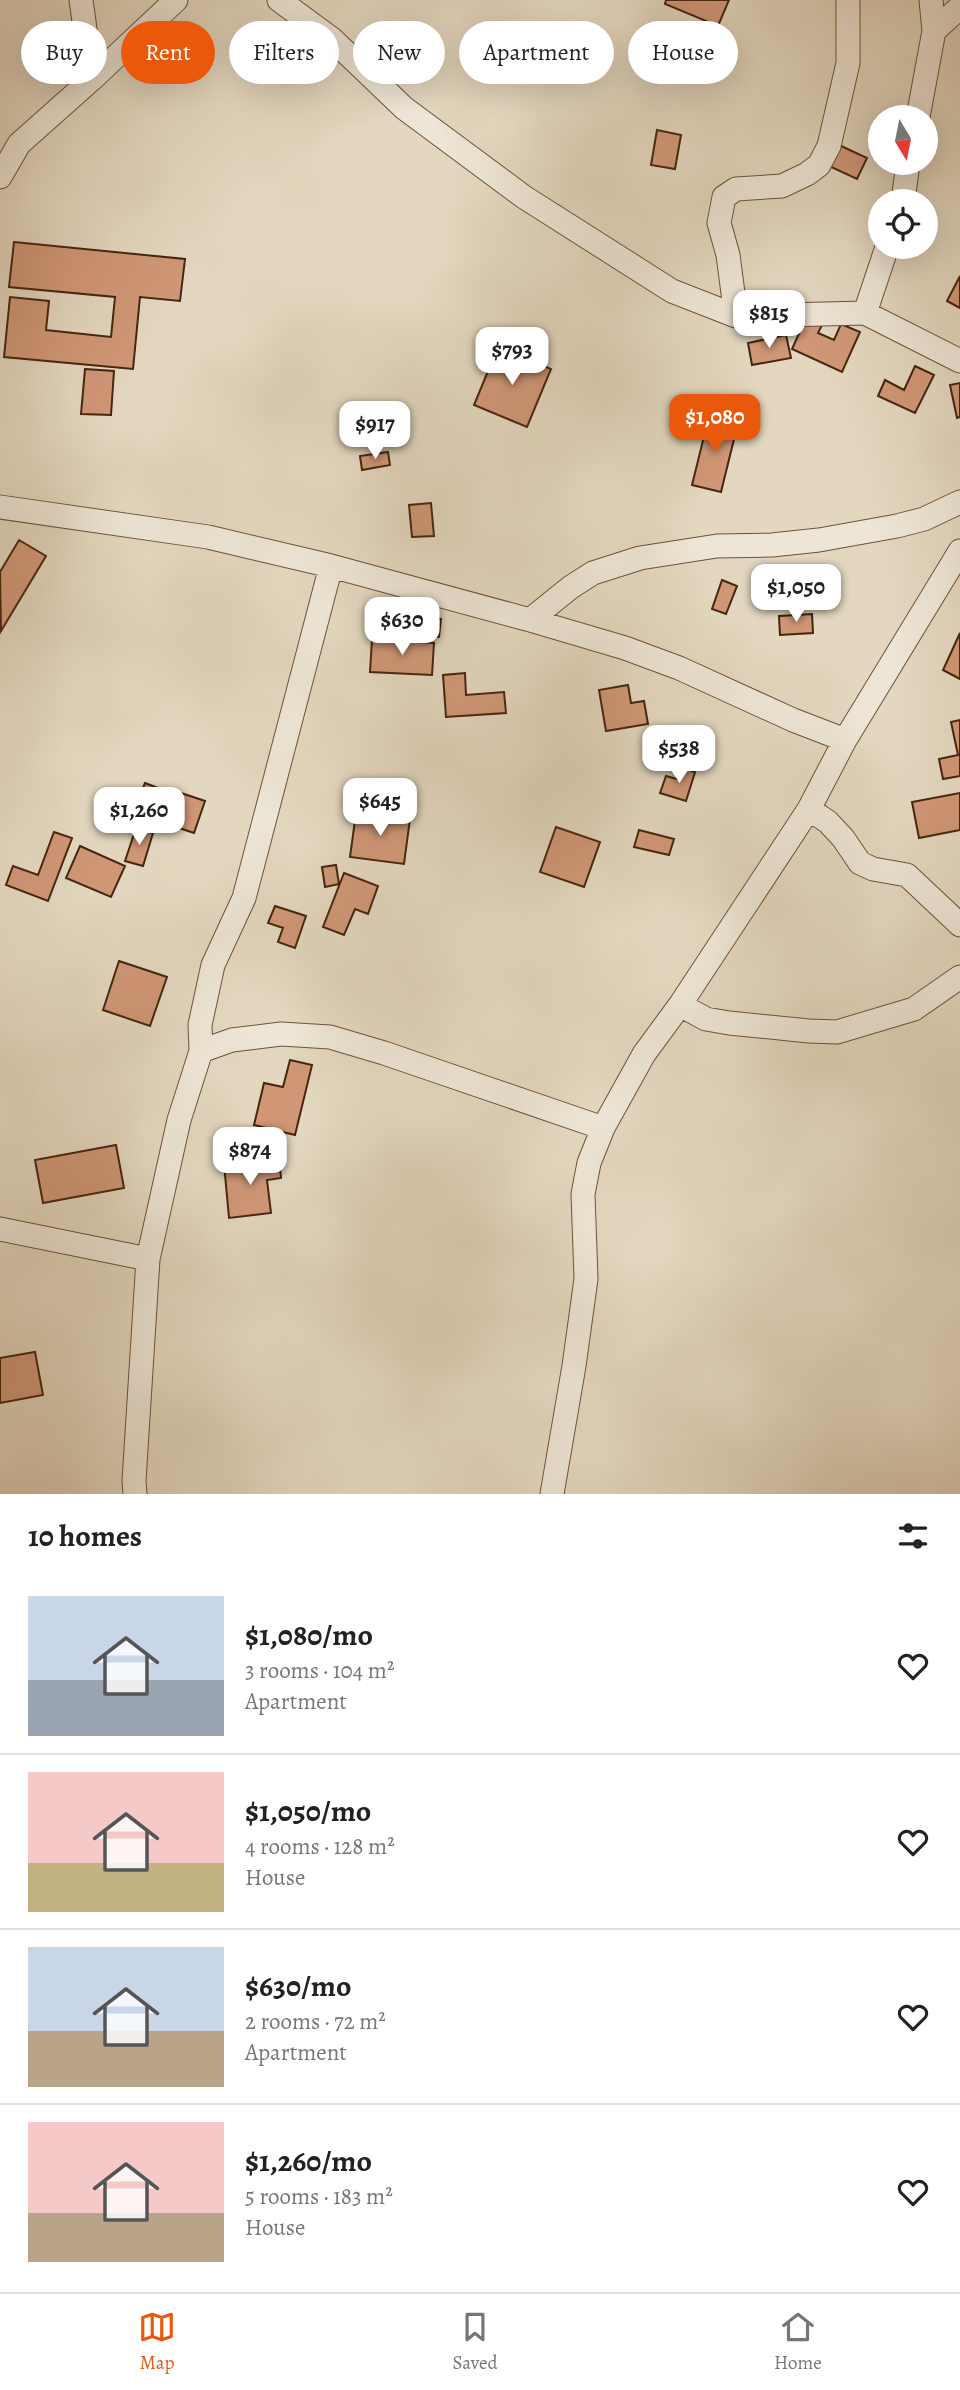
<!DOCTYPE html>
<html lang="en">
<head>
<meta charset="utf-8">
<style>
	body { margin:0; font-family:Alegreya,serif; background:#f2f2f2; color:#222; height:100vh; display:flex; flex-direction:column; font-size:26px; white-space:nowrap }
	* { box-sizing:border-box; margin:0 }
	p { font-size:23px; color:#767676 }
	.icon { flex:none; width:38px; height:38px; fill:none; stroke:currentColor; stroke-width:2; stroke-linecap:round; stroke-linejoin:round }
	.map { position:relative; height:1494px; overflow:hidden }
	.drawer { display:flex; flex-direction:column; background:#fff; flex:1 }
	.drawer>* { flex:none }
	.hud { position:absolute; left:21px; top:21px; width:919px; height:63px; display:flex; gap:14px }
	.needle { width:46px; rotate:170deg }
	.tools { position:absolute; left:868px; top:105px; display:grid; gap:14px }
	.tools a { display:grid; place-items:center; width:70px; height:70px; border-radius:50%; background:#fff; box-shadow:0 7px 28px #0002; font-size:35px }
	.price { position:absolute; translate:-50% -60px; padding:0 16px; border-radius:14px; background:#fff; color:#222; font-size:23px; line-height:46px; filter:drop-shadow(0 2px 4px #0008) }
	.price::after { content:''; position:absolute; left:50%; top:42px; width:21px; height:16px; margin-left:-10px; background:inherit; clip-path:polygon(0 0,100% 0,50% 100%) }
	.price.on { background:#ea580c; color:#fff }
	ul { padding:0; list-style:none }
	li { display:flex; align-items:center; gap:21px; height:175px; padding:0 28px }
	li+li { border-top:2px solid #e0e0e0 }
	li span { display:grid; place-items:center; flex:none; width:196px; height:140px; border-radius:0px; color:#555 }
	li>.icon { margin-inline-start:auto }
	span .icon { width:84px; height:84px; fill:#fffc; stroke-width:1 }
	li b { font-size:30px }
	h2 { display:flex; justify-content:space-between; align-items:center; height:84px; padding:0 28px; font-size:30px }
	.chip { padding:0 24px; border-radius:32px; background:#fff; box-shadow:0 7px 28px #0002; font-size:24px; line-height:63px }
	.chip.on { background:#ea580c; color:#fff }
	.dock { display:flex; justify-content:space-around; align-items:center; height:98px; border-top:2px solid #e0e0e0; background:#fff; font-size:19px; color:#767676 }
	.dock a { display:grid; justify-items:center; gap:4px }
	.dock .on { color:#ea580c }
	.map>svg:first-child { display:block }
	.building { fill:#d09777; stroke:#45260e; stroke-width:2 }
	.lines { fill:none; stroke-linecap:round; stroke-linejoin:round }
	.minor-casing { stroke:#6c523a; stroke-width:25 }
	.minor { stroke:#ede5d5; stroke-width:23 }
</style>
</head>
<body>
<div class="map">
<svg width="960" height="1494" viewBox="0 0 960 1494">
	<rect width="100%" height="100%" fill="#e3d7bf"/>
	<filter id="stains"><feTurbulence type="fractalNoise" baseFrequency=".00286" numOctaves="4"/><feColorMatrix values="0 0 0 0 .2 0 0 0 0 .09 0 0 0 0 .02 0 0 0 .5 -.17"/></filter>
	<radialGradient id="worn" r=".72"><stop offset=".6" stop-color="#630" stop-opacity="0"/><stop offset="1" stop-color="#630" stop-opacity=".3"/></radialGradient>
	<!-- building -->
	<path class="building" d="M666 0H729L718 26 665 4Z
		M657 130 681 135 675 169 651 165Z
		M839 145 867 158 857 179 829 166Z
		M14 242 185 259 180 301 140 297 133 369 4 357 10 297 49 301 46 330 111 337 115 297 9 287Z
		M960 276V308L947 301Z
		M806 318 822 325 818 333 834 340 841 324 860 332 842 372 792 349Z
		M786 335 791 358 752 365 748 343Z
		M498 347 551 369 527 427 474 405Z
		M915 366 934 375 915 413 878 396 885 380 904 390Z
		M85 369 114 371 111 415 81 414Z
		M960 383V417L957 418 950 385Z
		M709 416 738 423 721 492 692 485Z
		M388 452 390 465 362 470 360 456Z
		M431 503 434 536 412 537 409 505Z
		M19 540 46 556 1 631 0 572Z
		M722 580 737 586 726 614 712 609Z
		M812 614 813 633 780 635 779 616Z
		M415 617 441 619 439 637 414 635Z
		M960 633V679L943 670Z
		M372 639 434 643 432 675 370 672Z
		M465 673 466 695 504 692 506 713 446 717 443 675Z
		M628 685 631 703 644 701 648 724 606 731 599 690Z
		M960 720V776L943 779 939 759 958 755 951 722Z
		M681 767 695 772 686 801 660 793 666 776 677 779Z
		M145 783 174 794 159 830 145 825 154 803 139 797Z
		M178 792 205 801 194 833 167 824Z
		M960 793V830L919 838 912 802Z
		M356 813 410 819 404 864 350 857Z
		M556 827 600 842 584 887 540 872Z
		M136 828 153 833 143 866 125 861Z
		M639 830 674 839 669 855 634 847Z
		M54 832 72 838 48 901 6 885 13 866 38 875Z
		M80 846 125 866 111 897 66 878Z
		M336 865 339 884 325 887 322 867Z
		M344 873 378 886 368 914 355 909 344 935 323 927Z
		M275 906 306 916 295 948 278 942 283 928 268 923Z
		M119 961 167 977 150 1026 103 1010Z
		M290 1060 312 1065 295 1135 254 1125 264 1083 283 1087Z
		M116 1145 124 1188 43 1203 35 1160Z
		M279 1158 281 1178 267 1180 271 1213 229 1218 224 1164Z
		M35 1352 43 1395 0 1403V1358Z"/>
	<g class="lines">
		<defs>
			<path id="minor" d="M81 0 92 79
				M279 0 332 39 404 108 524 197 672 291 736 316 865 313 960 361
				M934 31 960 7
				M918 117 934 31 931 0
				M0 177 19 144 92 79 176 0
				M903 201 908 163
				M865 313 887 247
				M736 316 728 255 719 223 724 197 736 189 782 186 807 174 819 165 829 146 848 63V0
				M0 507 208 537 331 566 530 620 625 648 679 668 793 720 845 740
				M530 620 571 587 593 573 640 558 717 546 772 545 819 540 897 526 924 519 960 502
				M809 809 828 822 843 838 860 863 873 869 907 875 960 925
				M680 1005 706 1019 729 1023 809 1031 837 1032 914 1009 960 977
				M201 1051 200 1025 213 965 244 898 331 566
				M0 1229 148 1259
				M135 1494 134 1481 148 1259 179 1120 201 1051 232 1040 281 1034 330 1037 384 1053 603 1128
				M552 1494 574 1366 586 1279 583 1194 589 1163 603 1128 644 1054 680 1005 809 809 845 740 960 551"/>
		</defs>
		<!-- minor casing -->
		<use href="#minor" class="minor-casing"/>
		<!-- minor -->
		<use href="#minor" class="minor"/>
	</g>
	<rect width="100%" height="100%" filter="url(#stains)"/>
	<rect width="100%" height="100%" fill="url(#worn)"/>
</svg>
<div class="tools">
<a><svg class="needle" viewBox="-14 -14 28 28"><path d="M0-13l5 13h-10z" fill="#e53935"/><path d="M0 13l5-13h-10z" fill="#767676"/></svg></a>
<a><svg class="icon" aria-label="locate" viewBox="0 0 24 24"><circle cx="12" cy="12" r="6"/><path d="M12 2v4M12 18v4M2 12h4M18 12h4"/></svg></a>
</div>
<b class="price" style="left:769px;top:350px">$815</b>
<b class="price" style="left:512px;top:387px">$793</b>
<b class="price on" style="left:715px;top:454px">$1,080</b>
<b class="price" style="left:375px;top:461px">$917</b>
<b class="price" style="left:796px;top:624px">$1,050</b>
<b class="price" style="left:402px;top:657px">$630</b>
<b class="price" style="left:679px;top:785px">$538</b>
<b class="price" style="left:380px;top:838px">$645</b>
<b class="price" style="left:139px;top:847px">$1,260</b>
<b class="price" style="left:250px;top:1187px">$874</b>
<div class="hud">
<a class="chip">Buy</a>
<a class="chip on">Rent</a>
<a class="chip">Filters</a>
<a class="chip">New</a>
<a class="chip">Apartment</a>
<a class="chip">House</a>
</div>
</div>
<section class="drawer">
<h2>10 homes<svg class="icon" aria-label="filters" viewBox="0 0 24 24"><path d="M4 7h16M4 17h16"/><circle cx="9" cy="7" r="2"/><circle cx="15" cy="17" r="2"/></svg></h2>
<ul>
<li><span style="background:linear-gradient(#c9d6e8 60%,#9aa5b1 0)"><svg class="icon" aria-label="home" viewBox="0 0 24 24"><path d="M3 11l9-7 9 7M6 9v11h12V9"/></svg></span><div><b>$1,080/mo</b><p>3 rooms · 104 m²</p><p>Apartment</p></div><svg class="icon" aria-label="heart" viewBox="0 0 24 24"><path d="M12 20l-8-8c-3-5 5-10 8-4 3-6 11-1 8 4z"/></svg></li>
<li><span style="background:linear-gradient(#f6c9c9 65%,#c2b280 0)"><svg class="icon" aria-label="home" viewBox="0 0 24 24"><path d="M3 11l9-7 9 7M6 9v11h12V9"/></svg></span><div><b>$1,050/mo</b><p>4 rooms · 128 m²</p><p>House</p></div><svg class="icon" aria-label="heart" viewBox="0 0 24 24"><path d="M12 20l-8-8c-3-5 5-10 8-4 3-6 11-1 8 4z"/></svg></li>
<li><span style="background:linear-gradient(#c9d6e8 60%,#b9a48a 0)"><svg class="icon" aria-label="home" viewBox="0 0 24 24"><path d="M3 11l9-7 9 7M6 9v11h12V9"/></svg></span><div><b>$630/mo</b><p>2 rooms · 72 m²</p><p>Apartment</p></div><svg class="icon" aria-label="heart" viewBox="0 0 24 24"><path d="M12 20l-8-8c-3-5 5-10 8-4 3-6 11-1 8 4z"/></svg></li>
<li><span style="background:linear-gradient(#f6c9c9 65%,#b9a48a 0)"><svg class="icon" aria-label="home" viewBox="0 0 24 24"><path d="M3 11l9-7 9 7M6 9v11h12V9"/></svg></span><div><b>$1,260/mo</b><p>5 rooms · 183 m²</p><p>House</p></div><svg class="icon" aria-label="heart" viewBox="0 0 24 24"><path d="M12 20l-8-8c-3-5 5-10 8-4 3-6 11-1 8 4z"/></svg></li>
</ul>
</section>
<nav class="dock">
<a class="on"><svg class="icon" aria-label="map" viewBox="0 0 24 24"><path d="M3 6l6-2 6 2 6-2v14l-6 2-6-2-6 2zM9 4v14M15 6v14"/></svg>Map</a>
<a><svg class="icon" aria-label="saved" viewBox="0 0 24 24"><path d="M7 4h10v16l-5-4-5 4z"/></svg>Saved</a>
<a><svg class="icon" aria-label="home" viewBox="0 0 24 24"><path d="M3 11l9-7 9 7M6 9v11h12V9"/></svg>Home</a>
</nav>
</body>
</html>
